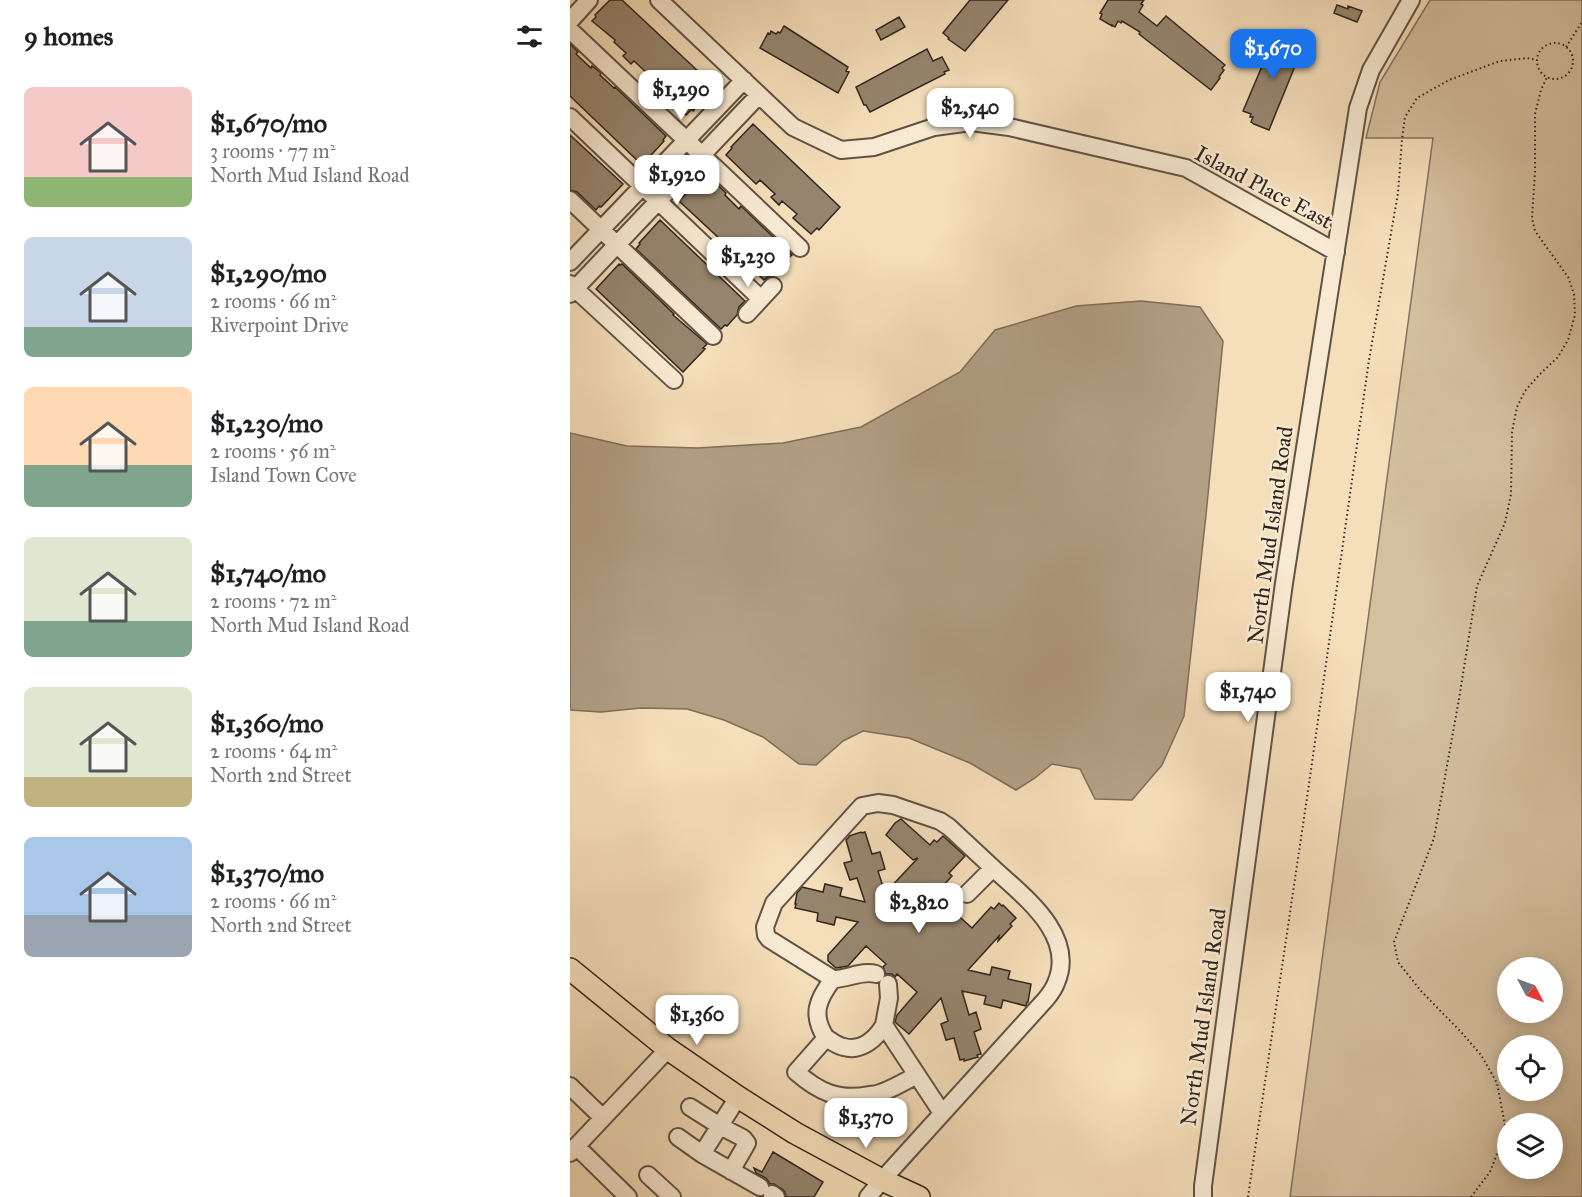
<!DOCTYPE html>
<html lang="en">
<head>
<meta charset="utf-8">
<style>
	body { margin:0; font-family:"IM FELL Great Primer",serif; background:#f2f2f2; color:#202124; height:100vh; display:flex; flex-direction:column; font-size:22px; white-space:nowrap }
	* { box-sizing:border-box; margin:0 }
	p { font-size:20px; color:#757577 }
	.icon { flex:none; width:33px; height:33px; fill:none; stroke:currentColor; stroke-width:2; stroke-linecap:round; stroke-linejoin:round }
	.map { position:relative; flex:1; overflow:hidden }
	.side { display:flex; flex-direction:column; background:#fff; width:570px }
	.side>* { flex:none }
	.needle { width:39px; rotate:131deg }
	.tools { position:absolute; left:927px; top:957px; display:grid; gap:12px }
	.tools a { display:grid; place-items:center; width:66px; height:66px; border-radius:50%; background:#fff; box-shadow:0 3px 15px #0003; font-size:30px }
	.price { position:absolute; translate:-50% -51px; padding:0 14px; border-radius:12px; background:#fff; color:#222; font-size:20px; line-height:39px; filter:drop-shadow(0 2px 3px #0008) }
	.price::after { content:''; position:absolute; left:50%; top:36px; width:18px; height:14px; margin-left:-9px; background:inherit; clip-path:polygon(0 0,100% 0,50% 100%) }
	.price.selected { background:#1a73e8; color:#fff }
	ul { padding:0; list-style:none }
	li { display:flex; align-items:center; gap:18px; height:150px; padding:0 24px }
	li span { display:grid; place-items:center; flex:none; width:168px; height:120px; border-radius:9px; color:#555 }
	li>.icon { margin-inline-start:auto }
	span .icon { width:72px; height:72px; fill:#fffc; stroke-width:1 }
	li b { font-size:26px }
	h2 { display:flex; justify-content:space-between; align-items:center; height:72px; padding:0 24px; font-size:26px }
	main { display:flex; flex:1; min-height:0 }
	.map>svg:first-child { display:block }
	.green { fill:#d4bf9f; stroke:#82725e; stroke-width:1.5; fill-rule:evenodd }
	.water { fill:#b29f84; stroke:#7e6e5a; stroke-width:1.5 }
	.building { fill:#96856e; stroke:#30251c; stroke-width:1.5 }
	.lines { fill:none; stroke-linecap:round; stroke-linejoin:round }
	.minor-casing { stroke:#615344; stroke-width:20 }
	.major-casing { stroke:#30251c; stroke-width:24 }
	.path { stroke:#30251c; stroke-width:2; stroke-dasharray:1.5 3; stroke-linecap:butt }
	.minor { stroke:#f8ead2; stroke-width:16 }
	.major { stroke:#f5deba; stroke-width:21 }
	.labels { text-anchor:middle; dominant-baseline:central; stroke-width:5; stroke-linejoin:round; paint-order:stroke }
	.street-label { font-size:22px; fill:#30251c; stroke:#f8ead2 }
</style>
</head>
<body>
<main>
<section class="side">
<h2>9 homes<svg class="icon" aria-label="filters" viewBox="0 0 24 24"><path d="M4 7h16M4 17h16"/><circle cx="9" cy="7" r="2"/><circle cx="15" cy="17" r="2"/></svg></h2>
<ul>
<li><span style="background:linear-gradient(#f6c9c9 75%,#8fb573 0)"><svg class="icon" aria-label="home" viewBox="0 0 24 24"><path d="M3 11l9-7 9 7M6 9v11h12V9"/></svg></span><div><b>$1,670/mo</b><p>3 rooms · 77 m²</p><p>North Mud Island Road</p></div></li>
<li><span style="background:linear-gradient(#c9d6e8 75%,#7fa58c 0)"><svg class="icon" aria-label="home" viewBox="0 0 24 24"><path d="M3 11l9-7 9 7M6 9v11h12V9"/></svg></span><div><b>$1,290/mo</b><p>2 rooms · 66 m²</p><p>Riverpoint Drive</p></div></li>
<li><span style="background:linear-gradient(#ffd9b3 65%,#7fa58c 0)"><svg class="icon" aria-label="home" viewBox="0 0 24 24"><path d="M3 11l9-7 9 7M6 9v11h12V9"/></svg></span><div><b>$1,230/mo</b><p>2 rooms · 56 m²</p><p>Island Town Cove</p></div></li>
<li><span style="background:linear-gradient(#dfe7d0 70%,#7fa58c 0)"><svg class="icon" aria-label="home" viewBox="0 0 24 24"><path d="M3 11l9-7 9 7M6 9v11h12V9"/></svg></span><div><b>$1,740/mo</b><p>2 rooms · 72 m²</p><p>North Mud Island Road</p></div></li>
<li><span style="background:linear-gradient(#dfe7d0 75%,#c2b280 0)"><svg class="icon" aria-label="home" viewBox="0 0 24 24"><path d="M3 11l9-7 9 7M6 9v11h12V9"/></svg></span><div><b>$1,360/mo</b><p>2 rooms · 64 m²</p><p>North 2nd Street</p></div></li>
<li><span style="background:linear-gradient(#a9c7e8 65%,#9aa5b1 0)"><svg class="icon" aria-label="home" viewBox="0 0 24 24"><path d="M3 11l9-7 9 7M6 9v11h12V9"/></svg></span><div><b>$1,370/mo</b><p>2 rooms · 66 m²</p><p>North 2nd Street</p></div></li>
</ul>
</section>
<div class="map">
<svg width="1012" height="1197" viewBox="0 0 1012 1197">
	<rect width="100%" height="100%" fill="#f5deba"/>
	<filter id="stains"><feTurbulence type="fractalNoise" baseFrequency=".00333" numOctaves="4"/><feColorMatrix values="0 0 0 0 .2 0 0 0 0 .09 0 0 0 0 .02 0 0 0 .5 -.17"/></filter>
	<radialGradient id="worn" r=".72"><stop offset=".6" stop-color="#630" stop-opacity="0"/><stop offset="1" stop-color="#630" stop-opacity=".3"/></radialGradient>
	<!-- green -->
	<path class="green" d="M860 0H1012V1197H720L863 138H796L810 82ZM938 968H982V1012H938ZM938 1046H982V1090H938ZM938 1124H982V1168H938Z"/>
	<!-- water -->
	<path class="water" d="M571 301 630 307 653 341 636 515 614 716 592 765 562 800 525 799 510 769 482 764 465 778 446 790 400 763 339 738 293 731 273 741 246 765 229 764 193 737 154 720 117 709 71 708 31 712 0 710V433L57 446 128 448 213 443 291 427 390 372 425 330 506 306Z"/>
	<!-- building -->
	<path class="building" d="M40 0H52L145 87 123 111 122 109 116 115 106 106V107L97 99 101 95 87 82 83 86 75 78 78 74 64 61 61 64 53 56 56 53 44 42 45 40 22 21 26 17 25 15Z
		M400 0H438L395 51 378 39 379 38 373 33Z
		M538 0H574L571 4 573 5 569 12 587 26 596 16 655 65 652 68 654 70 649 77 650 78 641 90 574 38 569 34 570 32 552 21 551 23 548 21 545 27 542 25V26L530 19 532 14 530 13Z
		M767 5 778 9V6L792 11 787 22 764 13Z
		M329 17 335 27 311 40 306 30Z
		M214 26 278 67 276 71 279 72 268 93 190 48 198 33 200 34 201 31 206 34 208 32 210 33Z
		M720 33 734 38 732 44H734L699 130 684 124 681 122 683 117H680L681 114 673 111 704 38 717 42Z
		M0 44 8 52 6 54 21 68 22 66 31 73 30 75 44 88 45 87 96 136 93 140 94 141 72 165 0 96Z
		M357 49 363 61 372 57 379 70 374 72 375 74 300 112 296 105H294L286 87Z
		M183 124 270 207 249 230 247 228 241 234 223 218 227 214 212 201 209 205 201 197 205 194 190 180 186 184 156 155 162 148 161 147Z
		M0 135 53 184 31 207 29 206 26 210 7 192 0 190Z
		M137 175 156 193 155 195 169 209 171 206 222 255 217 259 219 261 204 276H199L194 280 109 201 131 178 133 179Z
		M90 220 175 301 169 307 167 315 157 326 155 325 151 329 66 249 70 244 69 243Z
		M49 264 50 265 52 264 104 314 103 315 137 344 133 348 135 349 113 372 26 289Z
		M331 819 360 845 364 840 367 842 373 836 395 856 379 873 382 876 371 888 382 900 380 903 383 906 381 909 402 928 421 907 424 909 429 903 432 906 433 905 446 918 440 924 442 926 428 941 429 936 398 970 420 975 422 967 440 971 438 979 461 984 458 1002H457L456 1006 433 1000 431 1008 414 1004 416 996 392 991 399 1015 406 1012 411 1029 404 1032 411 1054 407 1055 408 1057 394 1061V1059L390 1060 384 1038 376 1040 371 1024 378 1021 371 998 339 1034 325 1022 327 1015 347 992 327 974 325 977 322 974H316L313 967 316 964 296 946 278 966 266 968 258 961V955L288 922 266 917 264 925 247 921 248 913 225 908 226 904H225L227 893 232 887 253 892 255 884 272 888 270 896 295 902 287 878 280 880 274 863 282 861 276 840 279 837V836L291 832 292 833 295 832 302 854 310 852 315 869 308 871 315 893 348 858 343 860 316 835 325 823Z
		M203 1152 253 1182 244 1197H216L215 1192 212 1189 204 1184H200L196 1178 186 1173 184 1168 192 1172Z"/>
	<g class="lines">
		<defs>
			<path id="minor" d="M89 0 223 127 271 150 304 147 364 127 401 122 439 127 616 168 766 252
				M0 21 19 0
				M0 30 230 248
				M0 117 191 299
				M0 200 143 336
				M0 262 174 80
				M0 284 104 380
				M0 294 189 95
				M177 314 203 286
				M306 974C292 970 278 979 263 979L199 939 196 935 195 927 204 903 292 806 308 803 323 805 370 821 379 827 423 868
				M318 984 319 998 314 1025 372 1113
				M314 1025C306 1039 291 1052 274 1047 267 1046 262 1041 256 1038L226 1072C249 1092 268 1101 299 1095 304 1095 309 1094 313 1092 324 1088 336 1081 347 1075
				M256 1038C241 1015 247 1000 263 979
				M0 1086 33 1118
				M168 1097 132 1154 190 1187
				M120 1107 150 1126 173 1138 177 1143 161 1171
				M108 1137 132 1154
				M6 1146 58 1197
				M0 1153 98 1049
				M78 1175 102 1197
				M202 1194 206 1197
				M298 1197 312 1180 476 999C480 994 484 989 486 983 507 935 453 896 423 868L397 894
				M633 1197V1186L714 583 788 108 801 70 841 0"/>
			<path id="major" d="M0 969 98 1049 168 1097 225 1133 312 1180 349 1197"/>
		</defs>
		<!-- minor casing -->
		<use href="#minor" class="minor-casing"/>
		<!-- major casing -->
		<use href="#major" class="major-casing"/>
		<!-- path -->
		<path class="path" d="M967 61a18 18 0 1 1 36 0a18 18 0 1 1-36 0Z
			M996 47 1012 22
			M678 1197 739 784 799 360 828 193 832 139 835 117 847 98 879 80 930 61 957 58 967 60
			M901 1197 920 1172 936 1131 927 1083 911 1055 892 1033 851 991 828 962 824 942 864 838 889 699 907 586 935 523 941 494 942 432 947 407 955 391 970 374 988 357 998 340 1005 315 1004 294 998 277 965 231 962 218 965 172V114L971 90 977 77"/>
		<!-- minor -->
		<use href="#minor" class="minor"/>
		<!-- major -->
		<use href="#major" class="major"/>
	</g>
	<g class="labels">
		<!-- street labels -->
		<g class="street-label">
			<text transform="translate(694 187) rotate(28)">Island Place East</text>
			<text transform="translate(700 535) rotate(-82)">North Mud Island Road</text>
			<text transform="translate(633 1017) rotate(-82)">North Mud Island Road</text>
		</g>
	</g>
	<rect width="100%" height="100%" filter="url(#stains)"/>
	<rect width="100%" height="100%" fill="url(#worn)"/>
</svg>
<div class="tools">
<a><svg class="needle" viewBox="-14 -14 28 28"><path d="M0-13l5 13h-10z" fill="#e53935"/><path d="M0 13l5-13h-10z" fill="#757577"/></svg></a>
<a><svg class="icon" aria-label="locate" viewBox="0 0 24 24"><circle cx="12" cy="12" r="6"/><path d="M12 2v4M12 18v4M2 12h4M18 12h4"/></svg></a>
<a><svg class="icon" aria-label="layers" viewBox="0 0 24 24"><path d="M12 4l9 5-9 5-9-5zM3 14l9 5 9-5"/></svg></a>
</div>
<b class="price selected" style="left:703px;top:80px">$1,670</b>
<b class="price" style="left:111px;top:121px">$1,290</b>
<b class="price" style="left:400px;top:139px">$2,540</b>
<b class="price" style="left:107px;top:206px">$1,920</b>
<b class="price" style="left:178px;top:288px">$1,230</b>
<b class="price" style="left:678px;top:723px">$1,740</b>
<b class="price" style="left:349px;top:934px">$2,820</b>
<b class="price" style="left:127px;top:1046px">$1,360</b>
<b class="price" style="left:296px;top:1149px">$1,370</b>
</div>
</main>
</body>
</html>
